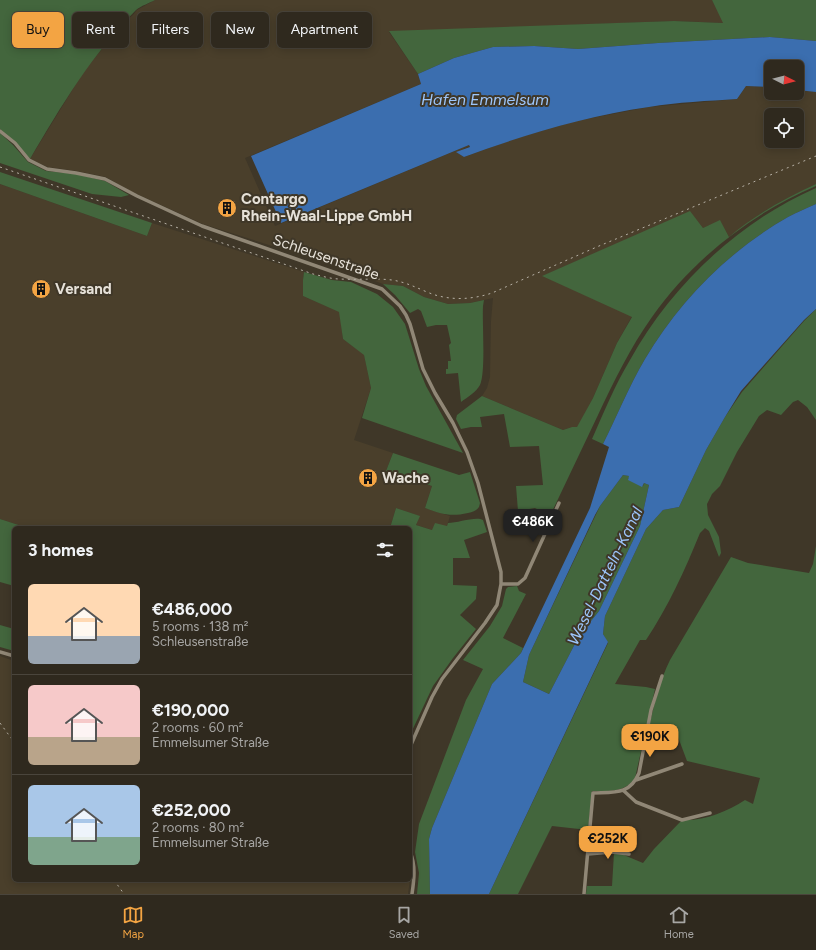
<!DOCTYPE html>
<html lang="en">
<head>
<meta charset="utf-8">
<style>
	body { margin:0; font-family:Figtree,sans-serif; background:#3b352b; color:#f1f3f6; height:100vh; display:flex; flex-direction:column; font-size:15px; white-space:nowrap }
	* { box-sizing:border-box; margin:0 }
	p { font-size:13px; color:#a7a6a4 }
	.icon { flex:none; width:22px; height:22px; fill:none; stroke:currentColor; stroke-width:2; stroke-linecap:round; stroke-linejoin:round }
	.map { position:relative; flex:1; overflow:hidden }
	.sheet { position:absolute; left:12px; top:526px; width:400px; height:356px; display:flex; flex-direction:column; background:#2f291e; border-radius:6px; box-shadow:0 2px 10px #0003,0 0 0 1px #4a453c }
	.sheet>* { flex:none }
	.guide { position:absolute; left:12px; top:12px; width:400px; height:36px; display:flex; gap:8px }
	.needle { width:26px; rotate:96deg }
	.controls { position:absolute; left:764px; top:60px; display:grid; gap:8px }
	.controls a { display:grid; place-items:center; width:40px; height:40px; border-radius:6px; background:#2f291e; box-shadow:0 2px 10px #0003,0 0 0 1px #4a453c; font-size:20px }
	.price { position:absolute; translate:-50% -34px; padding:0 9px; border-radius:8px; background:#f3a443; color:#111; font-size:13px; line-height:26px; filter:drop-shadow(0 1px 2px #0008) }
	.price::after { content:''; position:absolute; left:50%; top:24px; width:12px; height:9px; margin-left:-6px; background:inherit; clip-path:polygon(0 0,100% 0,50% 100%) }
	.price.selected { background:#222; color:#fff }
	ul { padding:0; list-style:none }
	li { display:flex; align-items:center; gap:12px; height:100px; padding:0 16px }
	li+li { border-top:1px solid #4a453c }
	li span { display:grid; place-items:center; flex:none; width:112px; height:80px; border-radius:6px; color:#555 }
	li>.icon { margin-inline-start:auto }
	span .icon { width:48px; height:48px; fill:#fffc; stroke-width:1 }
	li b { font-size:17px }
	h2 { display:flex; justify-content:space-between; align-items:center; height:48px; padding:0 16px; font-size:17px }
	.chip { padding:0 14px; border-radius:6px; background:#2f291e; box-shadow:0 2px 10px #0003,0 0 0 1px #4a453c; font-size:14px; line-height:36px }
	.chip.selected { background:#f3a443; color:#111 }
	.menu { display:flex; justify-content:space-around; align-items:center; height:56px; border-top:1px solid #4a453c; background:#2f291e; font-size:11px; color:#a7a6a4 }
	.menu a { display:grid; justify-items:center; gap:2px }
	.menu .selected { color:#f3a443 }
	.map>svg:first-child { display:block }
	.built { fill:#4a3f2b; fill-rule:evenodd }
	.green { fill:#43663d }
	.water { fill:#3b6eaf; fill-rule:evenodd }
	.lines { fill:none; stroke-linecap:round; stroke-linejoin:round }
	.street { stroke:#908776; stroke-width:3.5 }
	.rail { stroke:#b7b1a6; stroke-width:1; stroke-dasharray:2 4; stroke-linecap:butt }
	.labels { text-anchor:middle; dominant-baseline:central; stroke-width:4; stroke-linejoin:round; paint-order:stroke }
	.poi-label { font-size:15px; font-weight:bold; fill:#e6e1d8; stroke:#3f3728; text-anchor:start }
	.street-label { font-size:15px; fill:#e6e1d8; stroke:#3f3728 }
	.water-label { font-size:16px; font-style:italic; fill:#9dc6fb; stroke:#3f3728 }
</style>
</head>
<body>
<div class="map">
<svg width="816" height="894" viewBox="0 0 816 894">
	<rect width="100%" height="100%" fill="#3f3728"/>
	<!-- built -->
	<path class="built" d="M155 0H712L724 23 674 21 389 32 418 74 421 84 245 158 275 226 469 145 470 146 457 152 464 157 517 138 576 121 649 107 737 99 746 86 771 87V93H797V90L816 92V184L782 201 763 212 729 237 720 221 703 228 690 212 543 276 632 316 617 343 593 398 579 425 577 427H572L563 430 482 396 487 388 490 377 491 321 493 298 470 303 448 304 424 297 403 286 383 284 329 264 203 224 128 190 106 177 77 171 48 167 30 159 84 71 124 22 133 15 137 10ZM771 115H797V141H771Z
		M0 184 147 236 152 223 304 272 303 280V296L340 312 343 339 364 354 371 388 354 440 393 453 386 471 432 486 425 508 450 516 447 526 432 530 416 525 419 516 396 508 390 528H28L0 519Z
		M0 656 14 661V880H410L408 894H0Z"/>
	<!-- green -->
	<path class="green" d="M0 0H155C149 3 141 6 136 10 93 53 61 106 30 159L0 129Z
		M712 0H816V41L770 37 658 43 578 49 534 46 493 47 454 58 418 74 389 31 674 21 723 23Z
		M0 133 13 145 28 162 46 171 76 174 105 181 129 195 121 197 92 194 0 163Z
		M0 172 152 223 147 236 0 184Z
		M816 184V186C752 213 692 260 652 317 630 348 614 381 598 415 582 449 566 482 550 516L535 508 518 511 516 486 543 485 539 446 510 447 504 414 480 417 482 427H471L461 429 456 419 457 415 482 396 563 430 572 427H577L593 398 617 343 632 317 542 276 690 211 703 228 720 220 729 237C755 215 785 198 816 184Z
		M816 188V204C807 208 797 212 788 217 730 250 679 301 645 359 629 386 617 416 603 444L592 439C604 412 615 385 630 360 671 286 738 222 816 188Z
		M304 272 332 280 351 282 377 294 393 307 405 324 419 369 426 386 463 453 362 418 371 388 364 355 343 339 339 312 303 296V280Z
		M383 284 403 286 424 297 448 304 470 303 484 300 483 306C482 323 486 372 480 385 476 392 468 397 461 402L458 373 446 374V369H448V361H451L449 345 451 343 447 325H436L427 327 421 311 418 309 410 313 395 295Z
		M816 309V420L807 407 798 400 793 402 781 415 767 410 759 416 737 452 720 486 712 494 707 504 708 515 719 537 721 553 719 557 709 531 705 528 700 533C685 570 668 607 646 640H640L615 684 646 687 655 689 635 778C625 793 608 791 592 791L588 830 552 826 518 894H489L608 643 603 634 605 616 646 529 663 510 679 507 706 450 725 417 742 392 804 321Z
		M393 453 459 475 470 472 480 503 479 507C476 511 473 512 468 513 450 517 441 514 425 508L432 486 386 471Z
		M623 475 630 476 628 479 643 486 644 483 649 485 640 526 599 611 579 636 549 694 523 682 529 655 600 506Z
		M396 508 420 516 416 525 432 530 435 523 447 526 448 523C458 523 476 516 483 520L487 532 464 540 470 558H453V585L477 586 476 599 460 615 476 629 453 658 433 686 410 735V528H390Z
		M0 519 28 528H14V586L0 582Z
		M816 546V894H586L587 886H612L614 853H619L643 863 654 849 682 820C705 821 726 812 745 800L753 804 760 778 687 761 675 729 649 727C654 705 660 680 670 660L731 557 748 563 809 573 813 564Z
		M517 586 519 591 526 594 503 638 523 648 521 653 492 684 432 828 429 839 430 894H417L419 873 415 852 419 824 466 700 483 669 463 660 490 626 502 606 506 589 508 587Z
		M0 625 14 629V651L0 647Z"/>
	<!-- water -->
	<path class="water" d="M770 37 816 41V92L797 90V67H771V87L746 86 737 99C708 101 678 102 649 107 585 116 524 135 464 157L456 152 470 147 469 145 281 223 251 156 421 84 418 74 454 58 493 47 534 46 578 49 658 43Z
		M816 204V309L804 320 741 391 725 417 706 450 679 507 663 510 646 529 605 616 603 634 608 642 489 894H430L429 839 432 828 492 684 521 653 590 508 609 447 603 444C617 416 629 386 645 359 679 301 730 250 788 217 797 212 807 208 816 204ZM623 475 629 476 628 480 642 487 644 483 649 485 640 526 599 611 579 636 549 694 523 682 529 655 595 515 600 506Z"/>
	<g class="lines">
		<!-- street -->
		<path class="street" d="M0 131 15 143 29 160 47 169 76 173 105 179 137 196 202 226 382 289 400 306 406 315 410 324 423 369 435 393 453 423 467 452 478 483 501 572V584L497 605 485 623 442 679 432 697 410 747
			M501 584H518L525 578 559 503
			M0 652 14 656
			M636 780 682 764
			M624 791 636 802 682 820 710 813
			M410 852C416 865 414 880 412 894
			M588 854 612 852 629 854
			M584 894 593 793C614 792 630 795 639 773L651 710 662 676"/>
		<!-- rail -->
		<path class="rail" d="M0 167 313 274C322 276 331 279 340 279 358 280 375 278 392 280 405 282 415 287 427 292 448 301 471 300 492 293L599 246 816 156
			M0 723 14 742
			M114 880 124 894"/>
	</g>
	<!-- icons -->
	<defs>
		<symbol id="building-disc" viewBox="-11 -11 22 22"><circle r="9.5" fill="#f3a443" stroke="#3f3728"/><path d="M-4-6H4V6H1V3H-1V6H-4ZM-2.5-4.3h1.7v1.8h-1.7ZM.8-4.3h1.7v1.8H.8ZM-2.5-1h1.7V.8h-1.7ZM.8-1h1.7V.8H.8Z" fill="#111"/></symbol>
	</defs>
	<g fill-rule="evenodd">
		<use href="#building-disc" x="216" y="197" width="22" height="22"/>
		<use href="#building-disc" x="30" y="278" width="22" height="22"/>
		<use href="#building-disc" x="357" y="467" width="22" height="22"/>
	</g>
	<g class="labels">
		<!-- poi labels -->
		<g class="poi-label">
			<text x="241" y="199">Contargo<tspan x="241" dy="17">Rhein-Waal-Lippe GmbH</tspan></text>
			<text x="55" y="289">Versand</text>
			<text x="382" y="478">Wache</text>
		</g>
		<!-- street labels -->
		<g class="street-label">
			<text transform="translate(326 257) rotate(19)">Schleusenstraße</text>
		</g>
		<!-- water labels -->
		<g class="water-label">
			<text x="485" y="99">Hafen Emmelsum</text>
			<text transform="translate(605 576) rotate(-64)">Wesel-Datteln-Kanal</text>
		</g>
	</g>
</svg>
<div class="controls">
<a><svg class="needle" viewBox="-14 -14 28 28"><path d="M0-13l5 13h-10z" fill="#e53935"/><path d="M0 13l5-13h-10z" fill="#a7a6a4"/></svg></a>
<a><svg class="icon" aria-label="locate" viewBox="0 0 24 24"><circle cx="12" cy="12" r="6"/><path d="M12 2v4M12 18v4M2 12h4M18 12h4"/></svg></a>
</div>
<b class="price selected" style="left:533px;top:543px">€486K</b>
<b class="price" style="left:650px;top:758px">€190K</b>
<b class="price" style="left:608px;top:860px">€252K</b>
<div class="guide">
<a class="chip selected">Buy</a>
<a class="chip">Rent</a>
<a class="chip">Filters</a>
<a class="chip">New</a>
<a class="chip">Apartment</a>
</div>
<section class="sheet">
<h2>3 homes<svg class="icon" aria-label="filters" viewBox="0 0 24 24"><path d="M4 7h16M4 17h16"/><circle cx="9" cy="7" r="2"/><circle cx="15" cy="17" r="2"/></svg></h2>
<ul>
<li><span style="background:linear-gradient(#ffd9b3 65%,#9aa5b1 0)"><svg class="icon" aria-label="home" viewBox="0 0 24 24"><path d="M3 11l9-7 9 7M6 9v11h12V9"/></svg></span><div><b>€486,000</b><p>5 rooms · 138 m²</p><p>Schleusenstraße</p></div></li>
<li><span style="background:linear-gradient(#f6c9c9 65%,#b9a48a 0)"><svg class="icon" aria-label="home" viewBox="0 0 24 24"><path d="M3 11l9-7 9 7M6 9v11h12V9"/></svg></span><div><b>€190,000</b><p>2 rooms · 60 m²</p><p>Emmelsumer Straße</p></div></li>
<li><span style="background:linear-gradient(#a9c7e8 65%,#7fa58c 0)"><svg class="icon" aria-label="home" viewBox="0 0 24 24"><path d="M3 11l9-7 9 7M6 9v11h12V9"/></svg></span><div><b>€252,000</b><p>2 rooms · 80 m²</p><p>Emmelsumer Straße</p></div></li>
</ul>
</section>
</div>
<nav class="menu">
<a class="selected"><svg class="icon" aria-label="map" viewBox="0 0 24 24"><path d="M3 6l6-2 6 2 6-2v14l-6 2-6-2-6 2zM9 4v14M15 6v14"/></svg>Map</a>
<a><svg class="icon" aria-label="saved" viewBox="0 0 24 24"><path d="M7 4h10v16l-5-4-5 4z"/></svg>Saved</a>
<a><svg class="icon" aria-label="home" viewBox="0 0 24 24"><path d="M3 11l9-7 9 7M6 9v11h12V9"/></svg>Home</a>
</nav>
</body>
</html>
